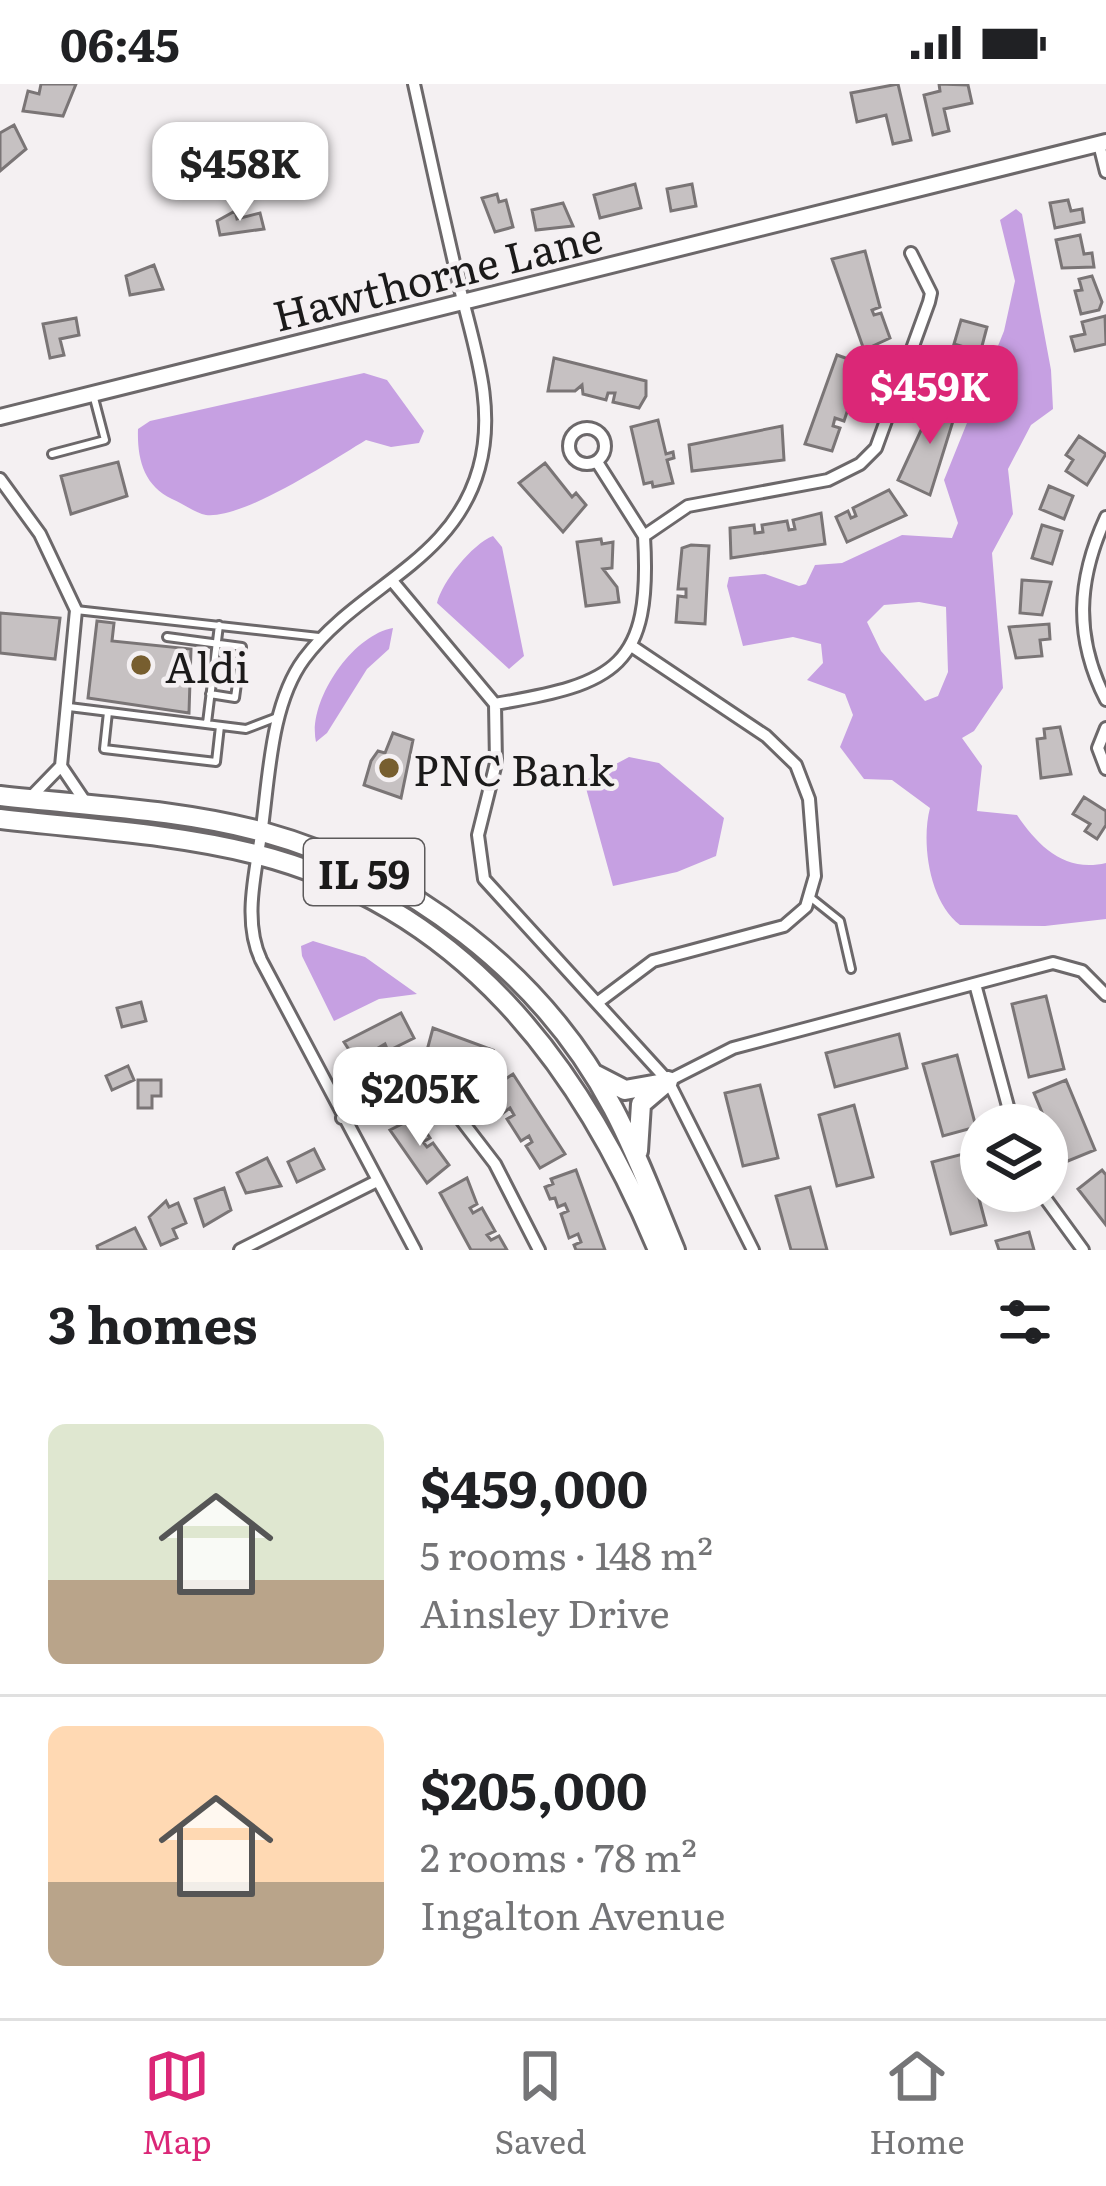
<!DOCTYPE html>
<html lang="en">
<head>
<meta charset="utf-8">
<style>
	body { margin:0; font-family:Literata,serif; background:#f6f6f6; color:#202124; height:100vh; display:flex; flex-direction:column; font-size:45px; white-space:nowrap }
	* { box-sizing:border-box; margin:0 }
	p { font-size:39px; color:#757577 }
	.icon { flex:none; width:66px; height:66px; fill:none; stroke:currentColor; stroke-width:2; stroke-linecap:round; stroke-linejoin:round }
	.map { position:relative; height:1166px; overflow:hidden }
	.drawer { display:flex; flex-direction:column; background:#fff; flex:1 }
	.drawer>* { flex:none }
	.fabs { position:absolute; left:960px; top:1020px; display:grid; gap:24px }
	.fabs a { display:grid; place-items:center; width:108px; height:108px; border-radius:50%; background:#fff; box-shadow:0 6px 18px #0003; font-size:60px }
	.price { position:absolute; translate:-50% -102px; padding:0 27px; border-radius:24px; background:#fff; color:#222; font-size:39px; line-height:78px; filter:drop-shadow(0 3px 6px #0008) }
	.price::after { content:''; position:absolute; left:50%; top:72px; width:36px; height:27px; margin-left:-18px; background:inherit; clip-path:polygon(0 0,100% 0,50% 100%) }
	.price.current { background:#db2777; color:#fff }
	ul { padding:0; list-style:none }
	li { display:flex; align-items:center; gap:36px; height:300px; padding:0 48px }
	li+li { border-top:3px solid #e0e0e0 }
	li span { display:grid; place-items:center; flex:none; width:336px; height:240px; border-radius:18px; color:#555 }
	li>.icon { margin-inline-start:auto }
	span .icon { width:144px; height:144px; fill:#fffc; stroke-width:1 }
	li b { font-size:51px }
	h2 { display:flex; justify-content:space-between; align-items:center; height:144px; padding:0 48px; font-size:51px }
	.status { display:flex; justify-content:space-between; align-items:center; height:84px; padding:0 60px; background:#fff; direction:ltr }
	.status svg { height:33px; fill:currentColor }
	.tabs { display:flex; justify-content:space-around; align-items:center; height:168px; border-top:3px solid #e0e0e0; background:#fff; font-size:33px; color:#757577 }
	.tabs a { display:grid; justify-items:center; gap:6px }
	.tabs .current { color:#db2777 }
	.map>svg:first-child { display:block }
	.water { fill:#c6a0e2; fill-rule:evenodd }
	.building { fill:#c6c1c2; stroke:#7a7576; stroke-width:3 }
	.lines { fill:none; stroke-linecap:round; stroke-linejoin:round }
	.service-casing { stroke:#6c686a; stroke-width:12 }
	.minor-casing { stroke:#6c686a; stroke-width:16 }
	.tertiary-casing { stroke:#6c686a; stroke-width:20 }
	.primary-casing { stroke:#6c686a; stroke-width:24 }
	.service { stroke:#fff; stroke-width:6 }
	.minor { stroke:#fff; stroke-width:10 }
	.tertiary { stroke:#fff; stroke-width:14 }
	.primary { stroke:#fff; stroke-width:18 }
	.poi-dot { fill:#775e2f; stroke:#f4f0f2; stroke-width:4.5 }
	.labels { text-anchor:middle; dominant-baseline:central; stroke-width:9; stroke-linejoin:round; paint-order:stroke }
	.shield { fill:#f4f0f2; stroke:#5c5a5b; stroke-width:3 }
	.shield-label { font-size:39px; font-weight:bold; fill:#1b1a1a }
	.street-label { font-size:42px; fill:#1b1a1a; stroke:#f4f0f2 }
	.poi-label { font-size:42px; fill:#1b1a1a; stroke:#f4f0f2; text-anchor:start }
</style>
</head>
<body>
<div class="status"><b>06:45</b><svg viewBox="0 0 49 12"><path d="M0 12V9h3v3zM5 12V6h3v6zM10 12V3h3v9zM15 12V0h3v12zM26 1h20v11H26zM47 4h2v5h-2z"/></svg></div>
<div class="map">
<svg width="1106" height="1166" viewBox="0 0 1106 1166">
	<rect width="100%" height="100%" fill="#f4f0f2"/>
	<!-- water -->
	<path class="water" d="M1016 125 1022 130 1051 286 1053 325 1031 341 1008 385 1013 430 992 469 1003 604 974 647 962 654 982 682 977 727 1017 731C1038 762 1065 789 1106 779V835L1045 842 960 841C929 818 921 758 930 724L892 696 864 695 840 663 853 631 845 610 807 596 823 579 821 560 793 553 743 562 727 502 729 493 765 490 799 502 806 500 815 481 842 479 902 451 952 454 958 439 944 396 1004 247 1015 197 1000 136ZM919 518 946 523 948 588 938 612 925 617 881 567 867 538 884 521Z
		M364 289 387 296 424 347 419 359 391 363 366 356C331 377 244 435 206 431 195 429 182 419 172 415 144 402 137 375 138 345L150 337Z
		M493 452 502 463 524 572 509 585 437 519C442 498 472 460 493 452Z
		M393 544 389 565 367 585 327 649 316 658C307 618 352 551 393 544Z
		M629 673 659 679 724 734 716 772 677 788 613 802 584 697Z
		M313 857 365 873 417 910 379 915 334 937 302 872 301 862Z"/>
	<!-- building -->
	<path class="building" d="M41 0H76L63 32 23 27 28 7 39 10Z
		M898 0 911 56 893 60 886 31 857 38 851 9Z
		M939 0 968 1 972 19 944 25 949 47 933 51 924 11 940 7Z
		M14 41 26 65 0 87V49Z
		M635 100 641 124 600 134 594 111Z
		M692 100 696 122 671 127 667 105Z
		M497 110 499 118 506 116 513 143 495 148 482 114Z
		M1068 116 1071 127 1082 125 1084 138 1055 144 1050 119Z
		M563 119 573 142 536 146 532 126Z
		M235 127 237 135 260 129 264 145 220 151 217 137Z
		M1080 151 1084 170 1092 169 1094 183 1062 184 1056 156Z
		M865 167 880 223 872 226 874 231 881 229 890 254 864 266 832 175Z
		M154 181 163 205 130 211 126 192Z
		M1092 192 1102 218 1099 226 1081 230 1075 207 1082 206 1079 195Z
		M1105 232 1106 260 1075 267 1071 253 1085 250 1082 238Z
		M76 234 79 251 60 255 64 271 50 274 43 240Z
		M961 236 987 243 971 304 946 298 948 292 938 289 950 266 959 269 961 262 954 260Z
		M837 271 865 281 855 308 847 305 852 313 844 337 835 334 833 342 840 344 832 367 805 360Z
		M554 274 646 297V312L639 324 613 318 615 309H608L606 316 583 310 582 301 575 307H548Z
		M932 312 958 321 930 411 898 396 922 344 929 346 932 340 924 337Z
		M658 336 666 370 673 368 674 374 667 376 673 399 653 403 652 398 644 400 631 343Z
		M782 342 784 376 692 387 689 361Z
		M1079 352 1106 370 1087 401 1066 387 1073 376 1066 371Z
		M118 378 127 412 71 430 61 392Z
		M545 379 572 413 576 409 586 421 563 448 519 399Z
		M1049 402 1073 412 1064 435 1040 425Z
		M889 406 906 431 847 458 836 433 848 427 851 434 856 432 853 424Z
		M821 429 825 460 731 474 730 444 754 441 755 449 763 448 762 441 787 437 789 446 795 445 793 436Z
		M1042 441 1062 447 1052 480 1032 474Z
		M601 455 602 460 613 458 612 484 603 485 617 503 619 518 586 522 577 458Z
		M691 461 709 462 705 540 676 538 678 512 686 513V505H678L682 464Z
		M1022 496 1051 498 1042 531 1020 529Z
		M0 529 60 534 55 575 0 569Z
		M97 537 114 539 112 557 191 565 189 629 88 614Z
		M1049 540 1050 555 1040 556 1042 572 1016 574 1009 543Z
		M1060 643 1071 690 1041 694 1037 655 1045 654 1044 645Z
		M393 649 413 656 401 714 364 701 371 677 378 667 385 669Z
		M1084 713 1106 727V741L1097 755 1085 747 1090 740 1073 730Z
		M1046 912 1064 985 1029 993 1012 920Z
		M141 918 146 937 122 943 117 924Z
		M401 929 414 954 388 967 385 960 378 964 381 970 359 981 344 958Z
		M433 944 493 966 482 993 456 983 459 976 452 973 450 979 426 970Z
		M899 950 907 984 835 1003 826 969Z
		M957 971 976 1043 943 1052 923 980Z
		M128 982 134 996 112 1006 106 992Z
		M513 990 565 1070 540 1084 526 1062 532 1058 529 1052 521 1057 507 1035 514 1031 510 1024 503 1029 498 1021 494 1024 484 1009Z
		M138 996H161V1012H152V1024H138Z
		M1066 996 1095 1066 1063 1079 1034 1009Z
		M760 1001 778 1074 743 1082 725 1009Z
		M854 1021 873 1093 837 1102 819 1031Z
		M416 1033 430 1054 423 1058 427 1063 433 1059 449 1081 427 1099 390 1046Z
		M314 1065 324 1085 297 1098 288 1078Z
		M967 1069 986 1141 951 1150 932 1078Z
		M267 1074 281 1102 246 1109 237 1089Z
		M576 1086 605 1166H576L574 1161 581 1158 578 1150 569 1154 561 1130 568 1127 565 1120 558 1123 555 1114 550 1115 545 1103 553 1100 551 1095Z
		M1102 1086 1106 1091V1141L1078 1105Z
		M467 1094 477 1120 470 1124 473 1129 482 1124 495 1147 487 1151 491 1156 499 1152 507 1166H471L440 1109Z
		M810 1103 827 1166H791L776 1112Z
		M224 1104 231 1126 204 1142 195 1115Z
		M166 1117 169 1123 178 1119 186 1139 173 1145 177 1154 161 1161 149 1133Z
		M135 1144 146 1166H98L97 1162Z
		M1029 1148 1034 1166H999L996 1157Z"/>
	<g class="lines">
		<defs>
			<path id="service" d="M52 370 105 356 94 314
				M76 526 319 553
				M167 553 242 563 235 614 210 610
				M69 623 246 645 280 632
				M108 628 104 665 216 678 220 642
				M207 639 219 541
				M810 813 840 837 851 885"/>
			<path id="minor" d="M414 0C428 65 443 131 458 196 472 258 497 320 479 384 453 479 358 502 304 575 270 621 269 696 261 751 255 791 243 838 261 876L415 1166
				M1099 60 1106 88
				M569 362a18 18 0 1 1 36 0a18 18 0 1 1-36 0Z
				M597 378 644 452
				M0 395 40 450 76 526 61 682 29 715
				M1106 433C1077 496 1074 553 1106 616
				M644 452 688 422 828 396 860 380 876 364 929 218 931 209 911 169
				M393 498 495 620 496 679 478 751 484 795 668 997 753 1166
				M495 620C616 600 652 583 644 452
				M1106 644 1098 664 1106 685
				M61 682 86 719
				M975 900 1013 1041
				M597 919 653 877 784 842 806 823 815 792 809 715 796 681 766 652 633 563
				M668 997 733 964 1053 879 1082 887 1106 911
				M342 1034 405 1004 442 1011 495 1080 539 1166
				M1040 1107 1083 1166
				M240 1166 377 1097"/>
			<path id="tertiary" d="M0 333 1106 58"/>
			<path id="primary" d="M0 712C87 722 178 725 263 748 408 788 542 889 613 1024 637 1069 655 1118 675 1166
				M0 735C85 745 172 749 255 770 461 822 581 980 658 1166
				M594 990 625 1006 664 999
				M638 1067 641 1020 668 997"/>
		</defs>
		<!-- service casing -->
		<use href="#service" class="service-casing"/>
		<!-- minor casing -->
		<use href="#minor" class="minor-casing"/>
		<!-- tertiary casing -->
		<use href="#tertiary" class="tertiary-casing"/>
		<!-- primary casing -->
		<use href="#primary" class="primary-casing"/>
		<!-- service -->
		<use href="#service" class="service"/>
		<!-- minor -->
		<use href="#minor" class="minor"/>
		<!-- tertiary -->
		<use href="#tertiary" class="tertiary"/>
		<!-- primary -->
		<use href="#primary" class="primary"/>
	</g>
	<!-- markers -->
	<g class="poi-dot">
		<circle cx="141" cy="581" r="12"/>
		<circle cx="389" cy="684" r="12"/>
	</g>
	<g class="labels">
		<!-- shield labels -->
		<rect class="shield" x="304" y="755" width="120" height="66" rx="9"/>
		<g class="shield-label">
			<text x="364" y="788">IL 59</text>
		</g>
		<!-- street labels -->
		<g class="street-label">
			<text transform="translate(437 190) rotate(-14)">Hawthorne Lane</text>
		</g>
		<!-- poi labels -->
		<g class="poi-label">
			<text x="165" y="581">Aldi</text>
			<text x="413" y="684">PNC Bank</text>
		</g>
	</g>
</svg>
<div class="fabs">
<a><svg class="icon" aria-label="layers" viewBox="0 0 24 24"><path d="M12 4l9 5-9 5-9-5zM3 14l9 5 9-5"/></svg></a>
</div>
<b class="price" style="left:240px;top:140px">$458K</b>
<b class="price current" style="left:930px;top:363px">$459K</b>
<b class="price" style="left:420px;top:1065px">$205K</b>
</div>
<section class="drawer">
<h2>3 homes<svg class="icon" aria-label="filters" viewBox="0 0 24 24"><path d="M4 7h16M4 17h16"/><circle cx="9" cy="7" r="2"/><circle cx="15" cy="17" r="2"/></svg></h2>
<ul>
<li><span style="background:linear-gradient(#dfe7d0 65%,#b9a48a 0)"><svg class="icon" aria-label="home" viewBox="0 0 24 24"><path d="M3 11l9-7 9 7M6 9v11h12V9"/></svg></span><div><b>$459,000</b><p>5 rooms · 148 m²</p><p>Ainsley Drive</p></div></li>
<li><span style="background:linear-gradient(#ffd9b3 65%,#b9a48a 0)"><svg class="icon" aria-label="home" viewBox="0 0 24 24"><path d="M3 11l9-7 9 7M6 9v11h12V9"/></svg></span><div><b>$205,000</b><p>2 rooms · 78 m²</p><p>Ingalton Avenue</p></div></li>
</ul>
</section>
<nav class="tabs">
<a class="current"><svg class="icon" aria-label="map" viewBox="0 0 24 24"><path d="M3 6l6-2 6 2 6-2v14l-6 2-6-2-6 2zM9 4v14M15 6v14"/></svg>Map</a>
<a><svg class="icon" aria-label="saved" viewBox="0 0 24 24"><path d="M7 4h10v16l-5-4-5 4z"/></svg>Saved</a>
<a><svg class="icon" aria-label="home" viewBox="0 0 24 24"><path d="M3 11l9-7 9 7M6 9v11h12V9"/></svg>Home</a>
</nav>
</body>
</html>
